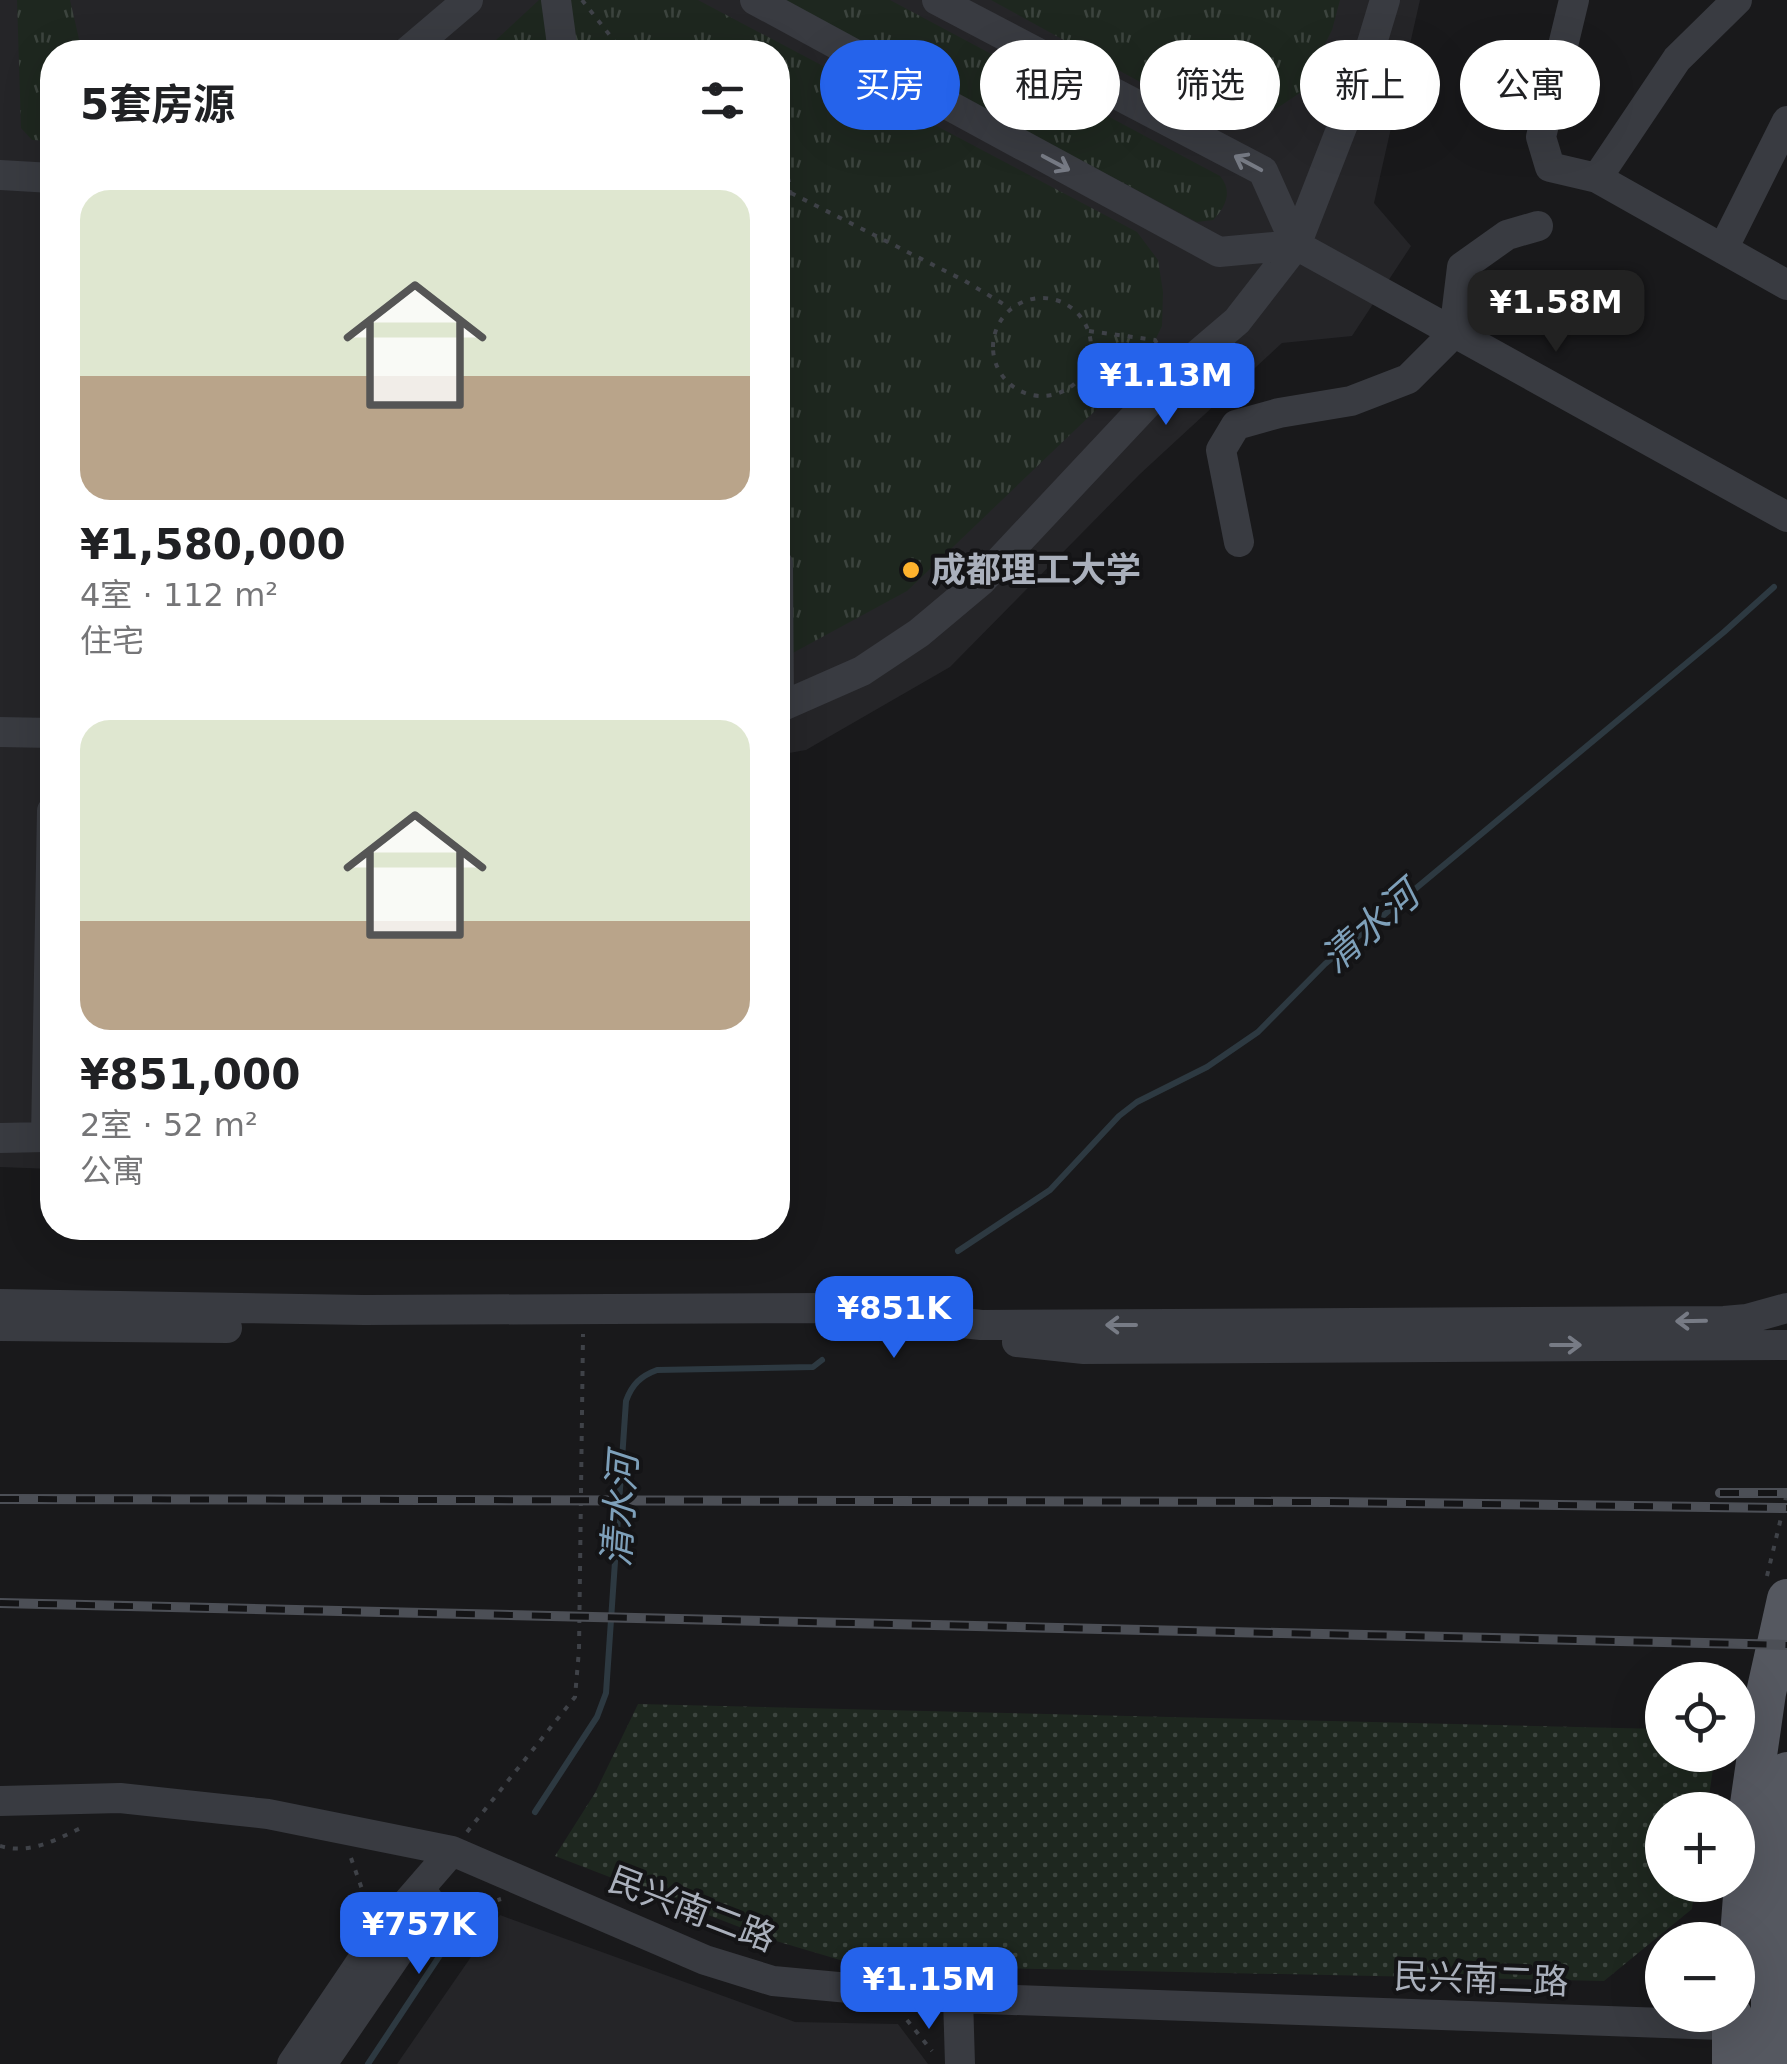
<!DOCTYPE html>
<html lang="zh">
<head>
<meta charset="utf-8">
<style>
	body { margin:0; font-family:"DejaVu Sans","Noto Sans SC",sans-serif; background:#f6f6f6; color:#202124; height:100vh; display:flex; flex-direction:column; font-size:38px; white-space:nowrap }
	* { box-sizing:border-box; margin:0 }
	p { font-size:32px; color:#757577 }
	.icon { flex:none; width:55px; height:55px; fill:none; stroke:currentColor; stroke-width:2; stroke-linecap:round; stroke-linejoin:round }
	.map { position:relative; flex:1; overflow:hidden }
	.sheet { position:absolute; left:40px; top:40px; width:750px; height:1200px; display:flex; flex-direction:column; background:#fff; border-radius:40px; box-shadow:0 10px 40px #0002 }
	.sheet>* { flex:none }
	.banner { position:absolute; left:820px; top:40px; width:815px; height:90px; display:flex; gap:20px }
	.fabs { position:absolute; left:1645px; top:1662px; display:grid; gap:20px }
	.fabs a { display:grid; place-items:center; width:110px; height:110px; border-radius:50%; background:#fff; box-shadow:0 10px 40px #0002; font-size:50px }
	.price { position:absolute; translate:-50% -85px; padding:0 22px; border-radius:20px; background:#2563eb; color:#fff; font-size:32px; line-height:65px; filter:drop-shadow(0 2px 5px #0008) }
	.price::after { content:''; position:absolute; left:50%; top:60px; width:30px; height:22px; margin-left:-15px; background:inherit; clip-path:polygon(0 0,100% 0,50% 100%) }
	.price.active { background:#222; color:#fff }
	ul { padding:0; list-style:none }
	li { display:grid; align-content:center; gap:20px; height:530px; padding:0 40px }
	li span { display:grid; place-items:center; height:310px; border-radius:30px; color:#555 }
	li>.icon { margin-inline-start:auto }
	span .icon { width:180px; height:180px; fill:#fffc; stroke-width:1 }
	li b { font-size:42px }
	h2 { display:flex; justify-content:space-between; align-items:center; height:120px; padding:0 40px; font-size:42px }
	.pill { padding:0 35px; border-radius:45px; background:#fff; box-shadow:0 10px 40px #0002; font-size:35px; line-height:90px }
	.pill.active { background:#2563eb; color:#fff }
	.map>svg:first-child { display:block }
	.built { fill:#252528 }
	.grass { fill:url(#grass-tufts) }
	.park { fill:url(#park-dots) }
	.lines { fill:none; stroke-linecap:round; stroke-linejoin:round }
	.stream { stroke:#2d3941; stroke-width:6 }
	.path { stroke:#3f4248; stroke-width:4; stroke-dasharray:5 8; stroke-linecap:butt }
	.minor { stroke:#393b41; stroke-width:30 }
	.major { stroke:#555860; stroke-width:40 }
	.rail-casing { stroke:#4c4f56; stroke-width:10 }
	.rail { stroke:#141416; stroke-width:6; stroke-dasharray:19; stroke-linecap:butt }
	.oneway { stroke:#777b85 }
	.poi-dot { fill:#ffb32d; stroke:#141416; stroke-width:4 }
	.labels { text-anchor:middle; dominant-baseline:central; stroke-width:8; stroke-linejoin:round; paint-order:stroke }
	.poi-label { font-size:35px; font-weight:bold; fill:#aab0bc; stroke:#141416; text-anchor:start }
	.street-label { font-size:35px; fill:#aab0bc; stroke:#141416 }
	.water-label { font-size:38px; font-style:italic; fill:#7ea0ba; stroke:#141416 }
</style>
</head>
<body>
<div class="map">
<svg width="1787" height="2064" viewBox="0 0 1787 2064">
	<defs>
		<pattern id="grass-tufts" width="24" height="20" patternUnits="userSpaceOnUse" patternTransform="scale(2.5)"><rect width="24" height="20" fill="#1e271f"/><path d="M3 7l-1-3M5 7V3M7 7l1-3M15 17l-1-3M17 17v-4M19 17l1-3" fill="none" stroke="#3c443e"/></pattern>
		<pattern id="park-dots" width="8" height="8" patternUnits="userSpaceOnUse" patternTransform="scale(2.5)"><rect width="8" height="8" fill="#1e271f"/><path d="M2 2h.1M6 6h.1" fill="none" stroke="#3c443e" stroke-width="1.8" stroke-linecap="round"/></pattern>
	</defs>
	<rect width="100%" height="100%" fill="#19191b"/>
	<!-- built -->
	<path class="built" d="M0 0H1420L1374 203 1411 246 1352 336 1282 343 1140 474 950 667 806 750 778 755V52H52V1169L0 1167Z
		M500 1915 795 2022 898 2024 928 2064H397Z"/>
	<!-- grass -->
	<path class="grass" d="M17 0H70L82 52H52V141L32 140 21 128Z
		M539 0H698L1137 232 1158 260 1163 292 1162 326 1143 365 907 591 778 661V52H483Z
		M778 0H890L1220 176C1233 191 1226 207 1213 220L1197 222Z
		M991 0H1340L1332 30 1301 92 1258 121H1211Z"/>
	<!-- park -->
	<path class="park" d="M638 1704 1662 1729V1755H1715L1707 1810H1662V1885H1695L1692 1909 1604 1981 857 1965 776 1941 555 1856 595 1793Z"/>
	<g class="lines">
		<!-- stream -->
		<path class="stream" d="M958 1251 1050 1190 1119 1116 1137 1102 1207 1067 1258 1032 1325 964 1724 632 1774 587
			M535 1812 597 1717 606 1693 626 1401C632 1384 641 1376 657 1370L813 1367 822 1360
			M368 2064 462 1922"/>
		<!-- path -->
		<path class="path" d="M582 0 623 52
			M778 170 787 175 791 189 787 199 778 204
			M791 193 965 281 1010 308
			M993 347a49 49 0 1 1 98 0a49 49 0 1 1-98 0Z
			M1089 331 1155 340 1162 352
			M1767 1576 1787 1493
			M467 1832 575 1697 579 1650 583 1334
			M0 1846C31 1855 57 1839 85 1826
			M351 1858 368 1906
			M448 1916 501 1899
			M907 2020 932 2051"/>
		<!-- minor -->
		<path class="minor" d="M556 0 563 52
			M755 0 1219 252 1296 245 1787 517
			M937 0 1263 171 1296 245
			M1574 0 1541 137 1550 167 1597 178 1787 285
			M407 52 468 0
			M0 175 52 178
			M1597 178 1677 59 1737 0
			M1723 249 1787 121
			M1239 542 1221 450 1236 425 1279 413 1351 401 1408 379 1454 333 1462 267 1507 235 1538 226
			M778 564 779 708
			M778 708 862 671 919 633 981 581 1176 373 1237 321 1296 245 1363 73 1385 0
			M0 732 52 733
			M0 1138 46 1137 52 811
			M0 1304 364 1310 829 1308 981 1325 1724 1321 1747 1319 1787 1308
			M0 1326 227 1328
			M1017 1342 1084 1349 1787 1345
			M0 1801 120 1798 268 1814 452 1851 705 1960 773 1981 958 1998 1749 2026
			M958 1998 960 2064
			M292 2064 380 1934 452 1851
			M322 2064 400 1950 427 1898"/>
		<!-- major -->
		<path class="major" d="M1738 1962 1750 1804 1766 1693 1787 1599
			M1732 2064V2015
			M1770 2064 1773 1877 1787 1772"/>
		<defs>
			<path id="rail" d="M1720 1493H1787
				M0 1499 1327 1502 1787 1508
				M0 1603 1787 1645"/>
		</defs>
		<!-- rail casing -->
		<use href="#rail" class="rail-casing"/>
		<!-- rail -->
		<use href="#rail" class="rail"/>
	</g>
	<!-- one-way arrows -->
	<defs><path id="oneway-shaft" d="M-6 0H5M1.5-3L5.5 0L1.5 3" fill="none" stroke-width="1.6" stroke-linecap="round" stroke-linejoin="round" transform="scale(2.5)"/></defs>
	<g class="oneway">
		<use href="#oneway-shaft" transform="translate(1056 163) rotate(28)"/>
		<use href="#oneway-shaft" transform="translate(1248 163) rotate(-152)"/>
		<use href="#oneway-shaft" transform="translate(1691 1321) rotate(179)"/>
		<use href="#oneway-shaft" transform="translate(1121 1325) rotate(-180)"/>
		<use href="#oneway-shaft" transform="translate(1566 1345)"/>
	</g>
	<!-- markers -->
	<circle class="poi-dot" cx="911" cy="570" r="10"/>
	<g class="labels">
		<!-- poi labels -->
		<g class="poi-label">
			<text x="931" y="570">成都理工大学</text>
		</g>
		<!-- street labels -->
		<g class="street-label">
			<text transform="translate(692 1909) rotate(21)">民兴南二路</text>
			<text transform="translate(1481 1979) rotate(2)">民兴南二路</text>
		</g>
		<!-- water labels -->
		<g class="water-label">
			<text transform="translate(1370 927) rotate(-41)">清水河</text>
			<text transform="translate(620 1510) rotate(-86)">清水河</text>
		</g>
	</g>
</svg>
<div class="fabs">
<a><svg class="icon" aria-label="locate" viewBox="0 0 24 24"><circle cx="12" cy="12" r="6"/><path d="M12 2v4M12 18v4M2 12h4M18 12h4"/></svg></a>
<a>+</a>
<a>−</a>
</div>
<b class="price active" style="left:1556px;top:355px">¥1.58M</b>
<b class="price" style="left:1166px;top:428px">¥1.13M</b>
<b class="price" style="left:894px;top:1361px">¥851K</b>
<b class="price" style="left:419px;top:1977px">¥757K</b>
<b class="price" style="left:929px;top:2032px">¥1.15M</b>
<div class="banner">
<a class="pill active">买房</a>
<a class="pill">租房</a>
<a class="pill">筛选</a>
<a class="pill">新上</a>
<a class="pill">公寓</a>
</div>
<section class="sheet">
<h2>5套房源<svg class="icon" aria-label="filters" viewBox="0 0 24 24"><path d="M4 7h16M4 17h16"/><circle cx="9" cy="7" r="2"/><circle cx="15" cy="17" r="2"/></svg></h2>
<ul>
<li><span style="background:linear-gradient(#dfe7d0 60%,#b9a48a 0)"><svg class="icon" aria-label="home" viewBox="0 0 24 24"><path d="M3 11l9-7 9 7M6 9v11h12V9"/></svg></span><div><b>¥1,580,000</b><p>4室 · 112 m²</p><p>住宅</p></div></li>
<li><span style="background:linear-gradient(#dfe7d0 65%,#b9a48a 0)"><svg class="icon" aria-label="home" viewBox="0 0 24 24"><path d="M3 11l9-7 9 7M6 9v11h12V9"/></svg></span><div><b>¥851,000</b><p>2室 · 52 m²</p><p>公寓</p></div></li>
</ul>
</section>
</div>
</body>
</html>
